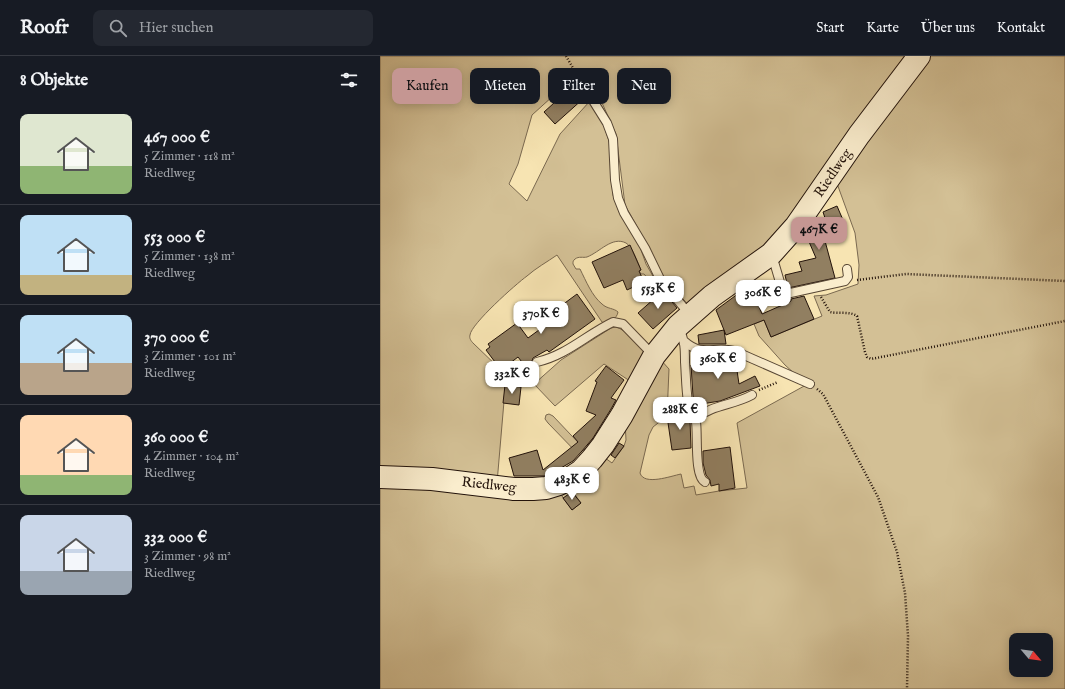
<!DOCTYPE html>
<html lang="de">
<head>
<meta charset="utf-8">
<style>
	body { margin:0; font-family:"IM FELL English",serif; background:#242831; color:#f1f3f6; height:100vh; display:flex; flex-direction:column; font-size:15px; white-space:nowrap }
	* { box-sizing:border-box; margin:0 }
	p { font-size:13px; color:#9ea1a6 }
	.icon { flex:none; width:22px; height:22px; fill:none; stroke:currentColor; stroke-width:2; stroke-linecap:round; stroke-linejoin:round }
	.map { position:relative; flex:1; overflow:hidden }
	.panel { display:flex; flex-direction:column; background:#171b24; width:380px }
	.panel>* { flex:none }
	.hud { position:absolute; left:12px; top:12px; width:380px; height:36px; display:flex; gap:8px }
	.needle { width:26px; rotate:119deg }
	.controls { position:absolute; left:629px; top:577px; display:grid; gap:8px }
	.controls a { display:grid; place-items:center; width:44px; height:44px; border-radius:8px; background:#171b24; box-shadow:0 2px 10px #0003; font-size:20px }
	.price { position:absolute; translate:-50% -34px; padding:0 9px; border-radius:8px; background:#fff; color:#222; font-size:13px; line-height:26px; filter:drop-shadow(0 1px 2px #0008) }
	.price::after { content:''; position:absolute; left:50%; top:24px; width:12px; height:9px; margin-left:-6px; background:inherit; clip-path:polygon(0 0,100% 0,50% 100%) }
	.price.selected { background:#c59692; color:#111 }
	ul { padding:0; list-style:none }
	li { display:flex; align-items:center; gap:12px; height:100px; padding:0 20px }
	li+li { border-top:1px solid #363941 }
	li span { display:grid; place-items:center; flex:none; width:112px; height:80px; border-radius:8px; color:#555 }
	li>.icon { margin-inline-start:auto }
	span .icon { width:48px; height:48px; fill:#fffc; stroke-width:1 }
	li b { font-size:17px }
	h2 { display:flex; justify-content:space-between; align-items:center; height:48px; padding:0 20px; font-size:17px }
	.pill { padding:0 14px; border-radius:8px; background:#171b24; box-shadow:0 2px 10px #0003; font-size:14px; line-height:36px }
	.pill.selected { background:#c59692; color:#111 }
	header { display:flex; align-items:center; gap:24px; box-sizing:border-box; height:56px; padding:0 20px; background:#171b24; border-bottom:1px solid #363941 }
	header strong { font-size:19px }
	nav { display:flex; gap:22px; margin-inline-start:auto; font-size:14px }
	.search { width:280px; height:36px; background:#242831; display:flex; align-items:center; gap:10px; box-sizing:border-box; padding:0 14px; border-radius:8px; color:#9ea1a6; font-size:15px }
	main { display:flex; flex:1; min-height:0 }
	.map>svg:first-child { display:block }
	.green { fill:#d3c095; stroke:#7a6950; fill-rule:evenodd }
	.building { fill:#917f61; stroke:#22120a }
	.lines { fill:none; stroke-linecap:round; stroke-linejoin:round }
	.lane-casing { stroke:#574634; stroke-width:10 }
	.secondary-casing { stroke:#22120a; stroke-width:24 }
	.path { stroke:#22120a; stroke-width:2.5; stroke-dasharray:1 2; stroke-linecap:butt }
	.lane { stroke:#faedcd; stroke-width:8 }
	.secondary { stroke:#faedcd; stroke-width:22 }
	.labels { text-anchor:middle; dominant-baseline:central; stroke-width:3.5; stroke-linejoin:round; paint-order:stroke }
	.street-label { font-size:14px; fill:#22120a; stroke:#faedcd }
</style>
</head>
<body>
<header>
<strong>Roofr</strong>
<div class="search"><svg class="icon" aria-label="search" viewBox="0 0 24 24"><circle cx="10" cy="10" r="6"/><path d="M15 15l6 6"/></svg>Hier suchen</div>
<nav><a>Start</a><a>Karte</a><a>Über uns</a><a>Kontakt</a></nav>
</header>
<main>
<section class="panel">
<h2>8 Objekte<svg class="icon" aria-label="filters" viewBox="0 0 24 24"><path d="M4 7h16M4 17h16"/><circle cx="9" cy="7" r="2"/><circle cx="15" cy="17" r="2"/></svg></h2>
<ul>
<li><span style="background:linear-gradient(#dfe7d0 65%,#8fb573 0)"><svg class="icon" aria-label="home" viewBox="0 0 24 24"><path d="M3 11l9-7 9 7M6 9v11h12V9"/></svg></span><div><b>467 000 €</b><p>5 Zimmer · 118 m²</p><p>Riedlweg</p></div></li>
<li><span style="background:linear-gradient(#bfe0f5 75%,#c2b280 0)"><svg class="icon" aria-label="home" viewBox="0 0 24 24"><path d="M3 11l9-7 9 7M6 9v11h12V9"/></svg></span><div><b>553 000 €</b><p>5 Zimmer · 138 m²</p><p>Riedlweg</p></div></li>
<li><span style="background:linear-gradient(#bfe0f5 60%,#b9a48a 0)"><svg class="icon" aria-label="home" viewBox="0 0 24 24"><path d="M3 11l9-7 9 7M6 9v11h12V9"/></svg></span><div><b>370 000 €</b><p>3 Zimmer · 101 m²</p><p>Riedlweg</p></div></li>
<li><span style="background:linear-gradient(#ffd9b3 75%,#8fb573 0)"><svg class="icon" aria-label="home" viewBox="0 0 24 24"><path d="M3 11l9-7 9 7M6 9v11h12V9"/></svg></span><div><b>360 000 €</b><p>4 Zimmer · 104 m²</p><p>Riedlweg</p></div></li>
<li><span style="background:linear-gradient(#c9d6e8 70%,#9aa5b1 0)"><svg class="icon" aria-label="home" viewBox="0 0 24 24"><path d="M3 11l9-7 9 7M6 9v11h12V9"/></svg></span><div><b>332 000 €</b><p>3 Zimmer · 98 m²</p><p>Riedlweg</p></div></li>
</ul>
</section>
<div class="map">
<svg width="685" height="633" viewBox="0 0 685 633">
	<rect width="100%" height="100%" fill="#f7e4b2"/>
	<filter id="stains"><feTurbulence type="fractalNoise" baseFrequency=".005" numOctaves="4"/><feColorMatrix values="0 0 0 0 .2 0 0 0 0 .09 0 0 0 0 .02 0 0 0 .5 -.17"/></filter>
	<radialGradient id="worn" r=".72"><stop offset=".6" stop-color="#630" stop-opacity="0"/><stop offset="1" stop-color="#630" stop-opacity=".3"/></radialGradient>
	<!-- green -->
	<path class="green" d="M0 0H534L421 158 311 252 279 216 265 185 245 149 236 78 223 49 202 16 194 21 152 59 138 108 129 128 147 145 180 78 210 45 224 70 230 88 233 139 239 156 251 173 259 188 266 208 274 222 284 233 280 237 264 218H261L259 215 261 214C258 207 252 190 246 187 232 180 220 196 207 201 203 202 199 200 195 203 193 205 193 205 193 208L196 213H200C206 225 212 240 222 248 227 253 234 252 238 256 237 263 230 265 224 267L222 266 177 199C167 206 156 212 147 220 136 228 91 268 90 279 89 282 91 285 93 287L121 314 126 322 117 427 0 417Z
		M545 0H685V633H0V424L179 433 183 442 192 454 201 447 188 429 221 399 232 407 244 390 246 384 245 365 279 302 289 313 287 360 273 371 269 379 260 417C264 430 291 420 301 418L304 432 314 430 316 439 339 435 367 432 357 367 426 329 435 327 415 318 405 309 379 280 374 268 384 264 391 281 442 260 434 240 446 239 478 228 479 209 475 177 455 122ZM636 584H666V614H636Z
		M236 271C246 274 261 289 266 298L253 327 224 308 175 350 154 328 181 304 231 272Z
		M169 358 173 360 209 398 175 422 201 401 168 367 165 363 166 359Z"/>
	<!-- building -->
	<path class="building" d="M193 30 204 42 175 68 164 56Z
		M457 150 466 171 452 178 454 181 445 185 455 222 408 232 405 219 422 215 419 206 436 202 427 181 433 179 430 172 433 167 445 162 443 156Z
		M250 189 261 214 259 215 264 226 247 234 243 224 224 232 212 206Z
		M370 229 382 258 407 247 411 245V243L424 240 434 263 391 281 384 264 346 279 336 254Z
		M283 235 297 252 273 273 258 257Z
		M197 238 215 263 169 296 167 294 153 302 152 305 145 310 138 301 121 314 106 294 110 291 108 288 137 267 148 282 174 263 170 258Z
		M344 274 346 288H319L318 279Z
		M322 299H342L355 301 359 328 375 320 380 330 340 345 315 349 313 340 311 309 323 307Z
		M226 310 244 324 231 342 236 344 231 353 213 382 202 395 193 405 174 416 164 420H134L129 402 157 394 163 414 198 386 193 380 216 359 206 355 217 326 215 325Z
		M125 329 141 331 139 349 123 347Z
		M307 357 310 365 311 392 292 394 287 360Z
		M239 387 244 390 235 402 231 399Z
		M350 391 355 432 339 435V428L331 430 330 424 326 419 323 407V395Z
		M192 436 201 447 192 454 183 442Z"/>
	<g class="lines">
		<defs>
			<path id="lane" d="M197 19 227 67 233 83 235 124 238 142 244 157 265 192 280 223 310 259
				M392 199 402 233 406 238 465 225 468 221 467 213
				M299 273C305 284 305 294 305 306 306 320 306 333 308 346 310 354 316 359 316 366 318 378 314 421 325 426
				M304 285C324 303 335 288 357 296L430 328
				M157 306C187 299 206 279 233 266L243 268 274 300
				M316 362C332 349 354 349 372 339"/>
			<path id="secondary" d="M0 421 52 423 134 433H153L166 432 179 428 189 423 201 415 212 403 223 389 242 359 274 300 298 270 332 240 391 198 416 170 479 79 539 0"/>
		</defs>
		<!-- lane casing -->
		<use href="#lane" class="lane-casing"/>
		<!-- secondary casing -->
		<use href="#secondary" class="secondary-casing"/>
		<!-- path -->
		<path class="path" d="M186 0 193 12
			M477 224 526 218 685 225
			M441 241 450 256C458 258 470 255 477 260L485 296 487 301 491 303 685 265
			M437 333 443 338 498 441 517 496 525 537 528 580 527 633
			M379 334 398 326"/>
		<!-- lane -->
		<use href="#lane" class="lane"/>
		<!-- secondary -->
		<use href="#secondary" class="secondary"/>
	</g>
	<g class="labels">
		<!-- street labels -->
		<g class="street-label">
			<text transform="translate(453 117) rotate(-56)">Riedlweg</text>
			<text transform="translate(109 429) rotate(6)">Riedlweg</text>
		</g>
	</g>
	<rect width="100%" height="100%" filter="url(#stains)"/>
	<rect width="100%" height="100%" fill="url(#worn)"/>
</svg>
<div class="controls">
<a><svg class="needle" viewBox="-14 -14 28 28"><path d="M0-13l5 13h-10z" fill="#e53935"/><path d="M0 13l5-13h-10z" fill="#9ea1a6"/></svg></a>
</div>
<b class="price selected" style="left:439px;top:195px">467K €</b>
<b class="price" style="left:278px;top:254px">553K €</b>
<b class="price" style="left:383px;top:258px">306K €</b>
<b class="price" style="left:161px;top:279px">370K €</b>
<b class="price" style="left:338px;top:324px">360K €</b>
<b class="price" style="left:132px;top:339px">332K €</b>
<b class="price" style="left:300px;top:375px">288K €</b>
<b class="price" style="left:192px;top:445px">483K €</b>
<div class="hud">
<a class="pill selected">Kaufen</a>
<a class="pill">Mieten</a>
<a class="pill">Filter</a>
<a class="pill">Neu</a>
</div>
</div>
</main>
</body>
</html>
